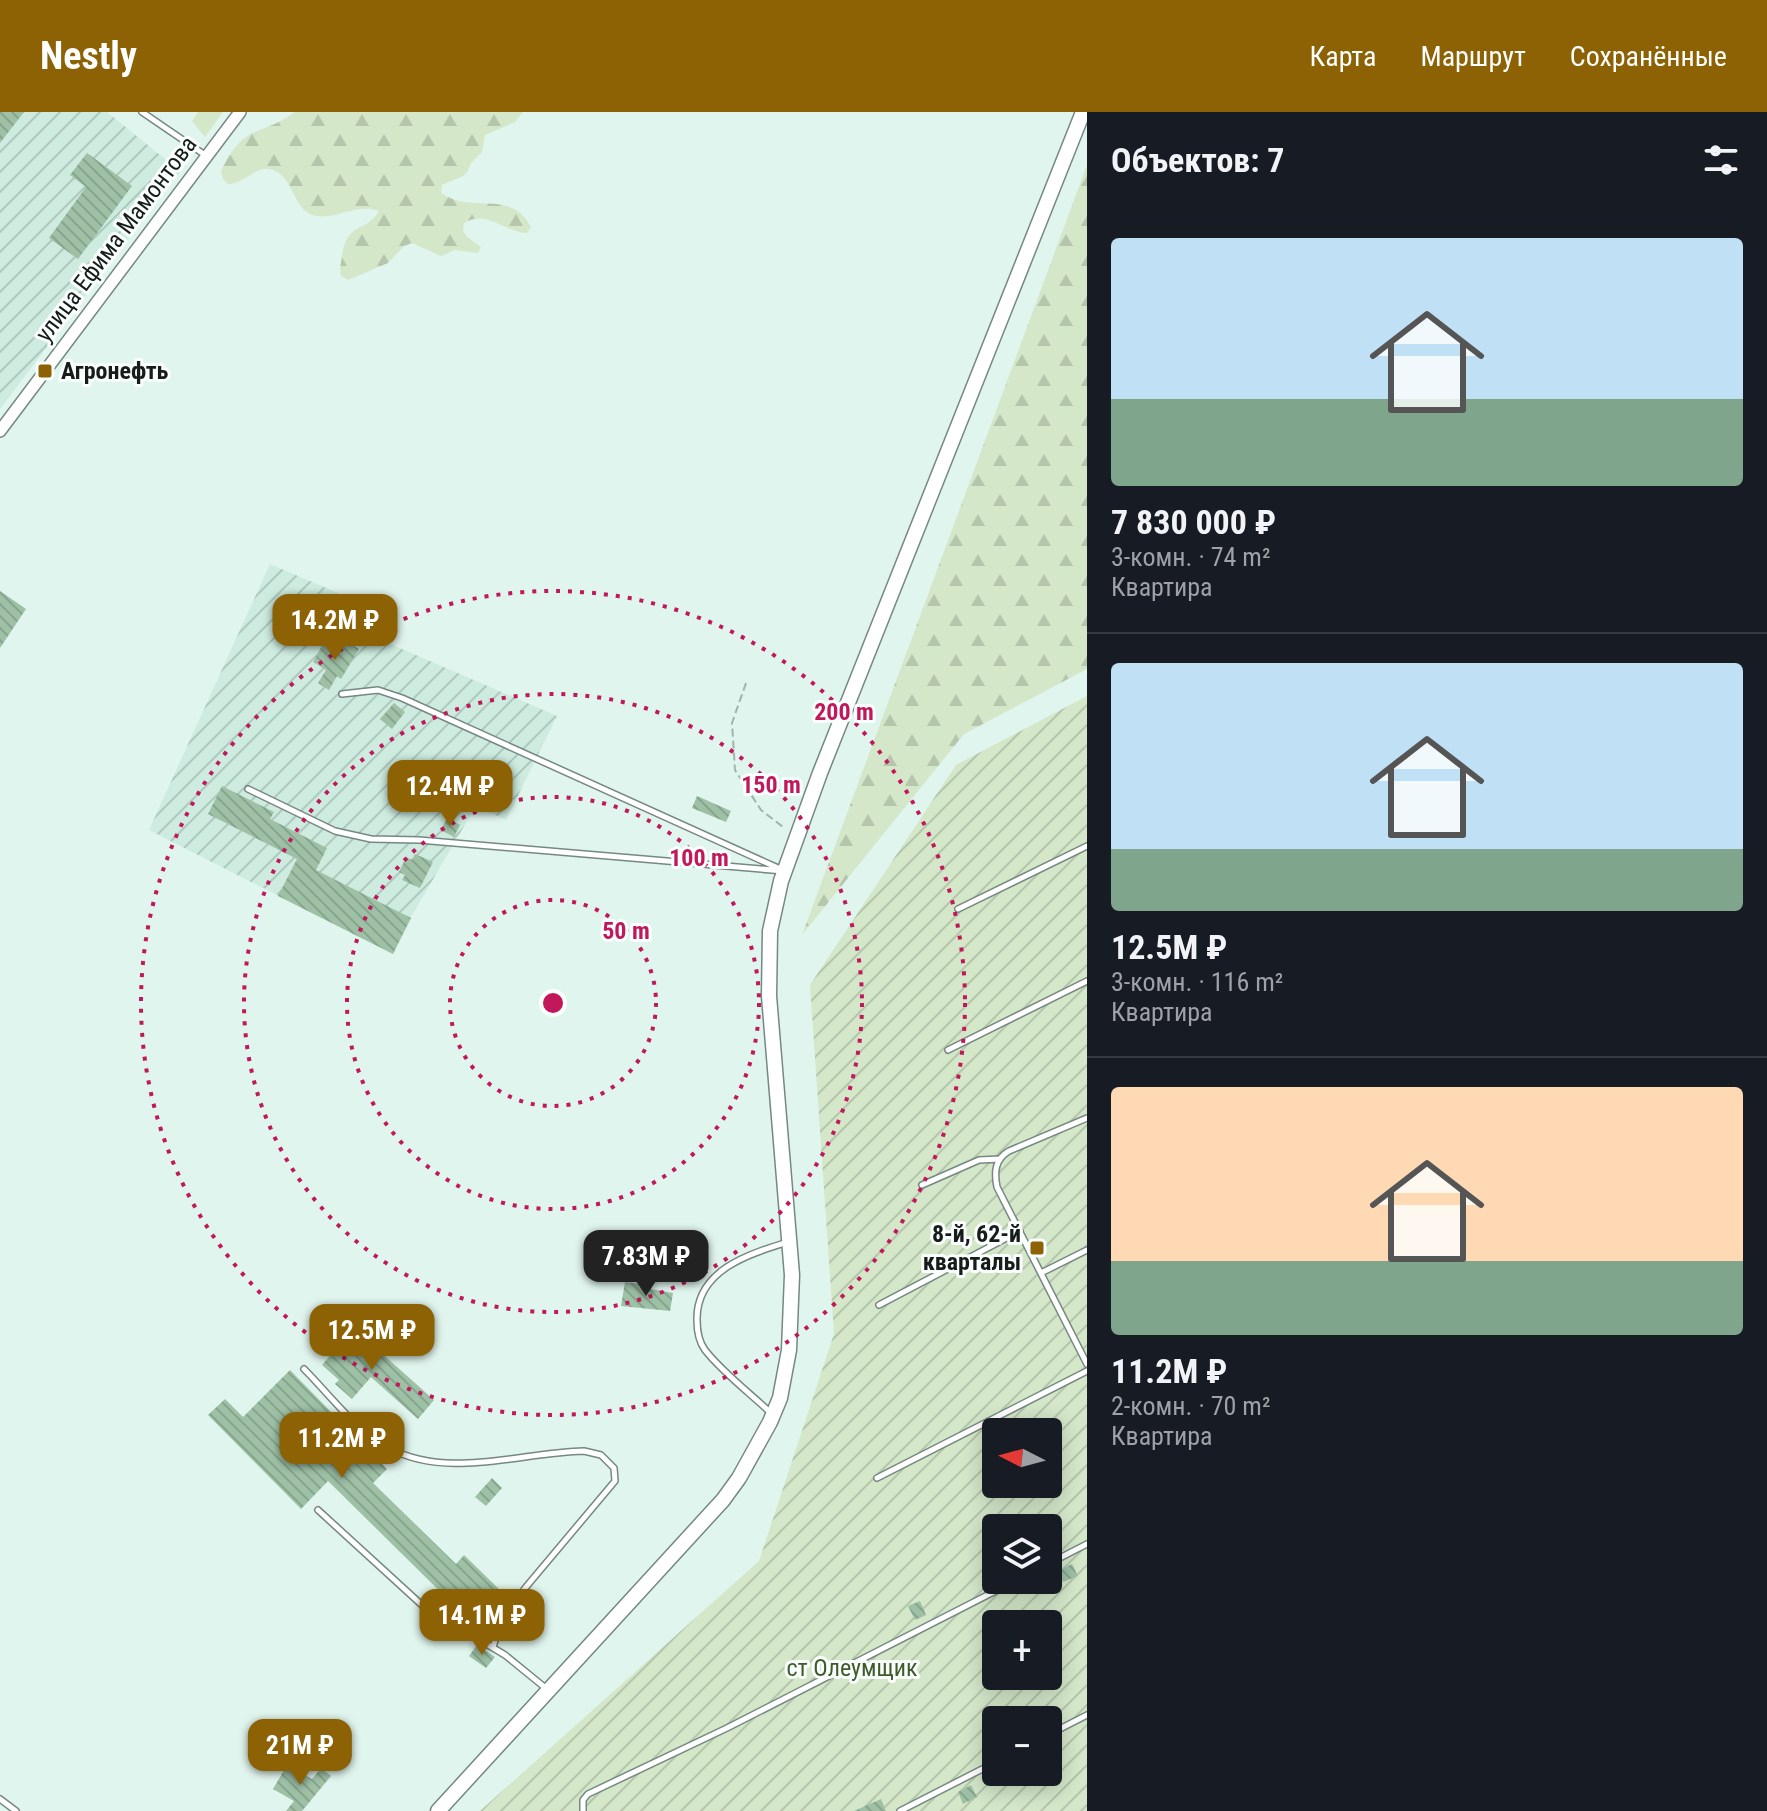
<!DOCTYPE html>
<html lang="ru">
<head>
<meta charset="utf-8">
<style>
	body { margin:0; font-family:"Roboto Condensed",sans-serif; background:#20242c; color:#f1f3f6; height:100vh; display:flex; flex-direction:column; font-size:30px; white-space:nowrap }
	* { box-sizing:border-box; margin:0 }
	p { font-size:26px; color:#9ea1a6 }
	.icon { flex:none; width:44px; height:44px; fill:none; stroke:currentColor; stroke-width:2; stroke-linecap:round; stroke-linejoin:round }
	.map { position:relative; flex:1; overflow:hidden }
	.drawer { display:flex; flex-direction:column; background:#171b24; width:680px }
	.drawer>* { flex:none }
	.needle { width:52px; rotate:276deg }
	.controls { position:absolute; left:982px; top:1306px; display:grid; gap:16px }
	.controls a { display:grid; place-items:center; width:80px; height:80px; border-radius:8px; background:#171b24; box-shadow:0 4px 20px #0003; font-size:40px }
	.price { position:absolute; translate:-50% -68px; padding:0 18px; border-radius:16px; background:#8c6205; color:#fff; font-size:26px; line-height:52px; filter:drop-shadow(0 2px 4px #0008) }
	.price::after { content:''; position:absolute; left:50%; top:48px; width:24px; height:18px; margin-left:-12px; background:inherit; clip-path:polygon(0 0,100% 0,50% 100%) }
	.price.active { background:#222; color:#fff }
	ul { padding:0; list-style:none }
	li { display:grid; align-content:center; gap:16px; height:424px; padding:0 24px }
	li+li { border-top:2px solid #363941 }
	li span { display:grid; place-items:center; height:248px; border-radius:8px; color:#555 }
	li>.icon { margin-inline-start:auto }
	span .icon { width:144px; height:144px; fill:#fffc; stroke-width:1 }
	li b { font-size:34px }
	h2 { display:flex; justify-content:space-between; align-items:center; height:96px; padding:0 24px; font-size:34px }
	header { display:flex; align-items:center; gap:48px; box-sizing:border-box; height:112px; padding:0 40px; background:#8c6205; color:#fff }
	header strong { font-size:38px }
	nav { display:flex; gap:44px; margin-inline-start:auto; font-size:28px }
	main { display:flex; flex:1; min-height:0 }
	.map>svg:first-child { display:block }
	.industrial { fill:url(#industrial-furrows) }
	.forest { fill:url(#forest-firs) }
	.garden { fill:url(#garden-furrows); fill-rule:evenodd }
	.building { fill:url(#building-back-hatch) }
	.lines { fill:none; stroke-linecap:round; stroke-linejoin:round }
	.service-casing { stroke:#758881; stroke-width:8 }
	.minor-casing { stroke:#758881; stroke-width:14 }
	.tertiary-casing { stroke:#758881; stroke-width:17 }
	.path { stroke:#a2b3ac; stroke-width:2; stroke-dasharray:8 4; stroke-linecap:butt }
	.service { stroke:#fff; stroke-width:5 }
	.minor { stroke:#fff; stroke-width:11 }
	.tertiary { stroke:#fff; stroke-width:14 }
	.ring { fill:none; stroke:#c2185b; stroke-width:4; stroke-dasharray:4 8 }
	.poi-dot { fill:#8c6205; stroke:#fafefc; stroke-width:3 }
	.labels { text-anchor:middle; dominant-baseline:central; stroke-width:6; stroke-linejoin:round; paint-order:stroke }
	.street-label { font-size:24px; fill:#151c1a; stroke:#fafefc }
	.poi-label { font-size:24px; font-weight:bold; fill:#151c1a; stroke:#fafefc; text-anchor:start }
	.park-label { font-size:24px; fill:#3e5b29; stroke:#fafefc }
	.centre { fill:#c2185b; stroke:#fafefc; stroke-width:4 }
	.ring-label { font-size:24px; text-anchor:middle; font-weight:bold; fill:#c2185b; stroke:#fafefc; stroke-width:6; stroke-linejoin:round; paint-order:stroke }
</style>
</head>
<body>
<header>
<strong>Nestly</strong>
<nav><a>Карта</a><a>Маршрут</a><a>Сохранённые</a></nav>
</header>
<main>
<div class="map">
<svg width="1087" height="1699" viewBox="0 0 1087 1699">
	<defs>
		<pattern id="industrial-furrows" width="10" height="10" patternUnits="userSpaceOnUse" patternTransform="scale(2)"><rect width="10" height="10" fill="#cdebdf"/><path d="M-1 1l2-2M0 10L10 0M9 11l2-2" fill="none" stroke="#afc9bf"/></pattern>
		<pattern id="forest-firs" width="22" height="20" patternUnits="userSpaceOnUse" patternTransform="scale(2)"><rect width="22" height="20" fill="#d4e7c9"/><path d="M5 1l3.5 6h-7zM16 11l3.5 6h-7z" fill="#b5c6ac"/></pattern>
		<pattern id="garden-furrows" width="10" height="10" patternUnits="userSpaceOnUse" patternTransform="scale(2)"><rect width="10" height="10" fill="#d4e7c9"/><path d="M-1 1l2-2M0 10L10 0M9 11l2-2" fill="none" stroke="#b5c6ac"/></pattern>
		<pattern id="building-back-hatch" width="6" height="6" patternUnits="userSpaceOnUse" patternTransform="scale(2)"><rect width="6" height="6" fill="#9ec1a6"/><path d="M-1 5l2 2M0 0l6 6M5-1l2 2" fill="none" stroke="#87a58e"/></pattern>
	</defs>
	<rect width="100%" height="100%" fill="#e0f5ed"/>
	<!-- industrial -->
	<path class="industrial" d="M0 0H107L180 59 0 297Z
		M270 452 338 481 326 504 557 604 506 708 476 694 411 805 393 842 149 718Z"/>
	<!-- forest -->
	<path class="forest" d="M198 0H223L205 25 192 9Z
		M295 0H523L515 10 485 23 482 40 471 51 468 59 463 64 442 73 441 81C472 103 511 76 531 115L527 121C503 120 488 97 464 111L463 119 467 125 481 135 478 141 455 138 441 144 412 131 404 134 388 151 348 168 341 164C339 156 341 152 342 144 347 108 367 121 379 99 355 91 339 107 317 104 291 101 296 62 269 57 255 55 243 72 228 72L223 67 221 59C246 9 257 27 295 0Z
		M1087 53V557L964 622 802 823Z"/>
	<!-- garden -->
	<path class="garden" d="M1087 584V1699H480L759 1449 834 1222 810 873 956 653ZM996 1320H1048V1372H996ZM996 1416H1048V1468H996ZM996 1512H1048V1564H996ZM996 1608H1048V1660H996Z"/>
	<!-- building -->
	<path class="building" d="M0 0H24L0 31Z
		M87 41 132 74 78 147 49 126 86 75 70 63Z
		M0 479 26 497 0 536Z
		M344 528 359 537 341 567 337 564 329 578 318 571 326 558 313 550 324 530 338 538Z
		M394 591 405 600 392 617 380 607Z
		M222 674 274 700 270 707 327 736 316 758 411 806 393 842 278 784 297 747 208 702Z
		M697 684 731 699 726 710 692 696Z
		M447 706 460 713 454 725 441 718Z
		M415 742 433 750 420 776 402 768 405 763 399 760 406 745 412 748Z
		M625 1170 639 1172V1175L673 1181 670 1199 621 1194Z
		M350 1213 434 1288 418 1307 371 1265 352 1287 335 1272 339 1268 322 1253 333 1240 329 1237Z
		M290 1258 387 1357 373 1371 456 1452 464 1443 500 1478 470 1509 328 1369 301 1397 208 1303 225 1287 243 1305Z
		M492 1366 502 1376 486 1394 475 1385Z
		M1072 1452 1078 1464 1063 1470 1058 1459Z
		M920 1489 926 1503 915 1508 908 1494Z
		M477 1533 495 1545 486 1556 469 1544Z
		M1048 1593 1056 1608H1043L1038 1598Z
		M287 1653 312 1667 321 1656 331 1664 302 1699H286L294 1689 273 1677Z
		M971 1673 977 1685 963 1692 958 1680Z
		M881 1687 886 1699H854Z"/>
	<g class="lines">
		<defs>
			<path id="service" d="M142 0 205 43
				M342 582 378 578 402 586 778 756
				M248 677 335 719 371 727 419 728 784 759
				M958 797 1087 734
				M948 938 1087 869
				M1087 1006 1009 1039C995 1047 994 1060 997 1075L1087 1252
				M922 1073 979 1048 1000 1047
				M1041 1161 1087 1138
				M879 1193 1020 1119
				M304 1257C330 1283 356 1319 389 1336 448 1368 522 1340 584 1339L601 1343 614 1356 615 1369 526 1475 501 1509 493 1535
				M772 1302C751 1282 722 1260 705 1238 699 1230 697 1218 697 1208 696 1158 749 1142 788 1130
				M877 1366 1087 1259
				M318 1398 423 1494 505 1543 548 1578
				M1048 1452 1087 1432
				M1048 1623 1087 1603
				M0 1687 16 1699
				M583 1699V1688L588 1682 727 1616 1017 1468
				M900 1699 996 1650"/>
			<path id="minor" d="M0 319 240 0"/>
			<path id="tertiary" d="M438 1699 723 1388 739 1366 770 1310 780 1286 789 1238 792 1163 769 884 770 819 781 769 820 661 1083 0"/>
		</defs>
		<!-- service casing -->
		<use href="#service" class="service-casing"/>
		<!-- minor casing -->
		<use href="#minor" class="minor-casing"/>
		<!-- tertiary casing -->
		<use href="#tertiary" class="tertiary-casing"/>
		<!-- path -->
		<path class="path" d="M746 571 732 611 735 658 761 698 783 715"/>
		<!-- service -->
		<use href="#service" class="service"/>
		<!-- minor -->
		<use href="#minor" class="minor"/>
		<!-- tertiary -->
		<use href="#tertiary" class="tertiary"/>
	</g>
	<!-- distance rings -->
	<g class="ring">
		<circle cx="553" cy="891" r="103"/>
		<circle cx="553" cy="891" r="206"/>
		<circle cx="553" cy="891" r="309"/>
		<circle cx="553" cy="891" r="412"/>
	</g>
	<!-- markers -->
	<g class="poi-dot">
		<rect x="37" y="251" width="16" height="16" rx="4"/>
		<rect x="1029" y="1128" width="16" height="16" rx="4"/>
	</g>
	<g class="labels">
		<!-- street labels -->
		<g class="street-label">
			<text transform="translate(116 127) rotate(-53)">улица Ефима Мамонтова</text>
		</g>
		<!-- poi labels -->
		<g class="poi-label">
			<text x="61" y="259">Агронефть</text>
			<text x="1021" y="1122" text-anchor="end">8-й, 62-й<tspan x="1021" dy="28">кварталы</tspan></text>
		</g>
		<!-- park labels -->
		<g class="park-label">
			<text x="852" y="1556">ст Олеумщик</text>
		</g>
	</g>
	<circle cx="553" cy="891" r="12" class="centre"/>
	<g class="ring-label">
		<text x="844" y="608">200 m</text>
		<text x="771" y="681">150 m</text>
		<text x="699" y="754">100 m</text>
		<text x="626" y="827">50 m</text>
	</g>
</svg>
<div class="controls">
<a><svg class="needle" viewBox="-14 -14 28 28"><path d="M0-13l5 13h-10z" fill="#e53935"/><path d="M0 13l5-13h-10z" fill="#9ea1a6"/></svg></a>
<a><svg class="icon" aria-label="layers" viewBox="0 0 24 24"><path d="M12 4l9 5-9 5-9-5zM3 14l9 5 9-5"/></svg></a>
<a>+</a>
<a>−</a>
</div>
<b class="price" style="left:335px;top:550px">14.2M ₽</b>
<b class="price" style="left:450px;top:716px">12.4M ₽</b>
<b class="price active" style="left:646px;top:1186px">7.83M ₽</b>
<b class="price" style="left:372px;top:1260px">12.5M ₽</b>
<b class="price" style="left:342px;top:1368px">11.2M ₽</b>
<b class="price" style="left:482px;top:1545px">14.1M ₽</b>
<b class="price" style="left:300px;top:1675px">21M ₽</b>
</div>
<section class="drawer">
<h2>Объектов: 7<svg class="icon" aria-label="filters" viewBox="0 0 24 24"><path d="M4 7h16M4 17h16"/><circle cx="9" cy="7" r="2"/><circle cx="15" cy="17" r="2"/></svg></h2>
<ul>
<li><span style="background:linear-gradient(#bfe0f5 65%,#7fa58c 0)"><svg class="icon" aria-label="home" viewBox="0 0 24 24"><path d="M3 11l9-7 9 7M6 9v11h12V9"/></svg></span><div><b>7 830 000 ₽</b><p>3-комн. · 74 m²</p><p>Квартира</p></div></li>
<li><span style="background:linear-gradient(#bfe0f5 75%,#7fa58c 0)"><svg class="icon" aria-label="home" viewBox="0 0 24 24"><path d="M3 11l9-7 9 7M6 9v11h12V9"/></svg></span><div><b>12.5M ₽</b><p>3-комн. · 116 m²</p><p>Квартира</p></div></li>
<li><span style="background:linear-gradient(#ffd9b3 70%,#7fa58c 0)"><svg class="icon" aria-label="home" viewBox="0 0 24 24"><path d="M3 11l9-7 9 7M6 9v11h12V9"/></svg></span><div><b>11.2M ₽</b><p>2-комн. · 70 m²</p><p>Квартира</p></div></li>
</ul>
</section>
</main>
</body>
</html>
